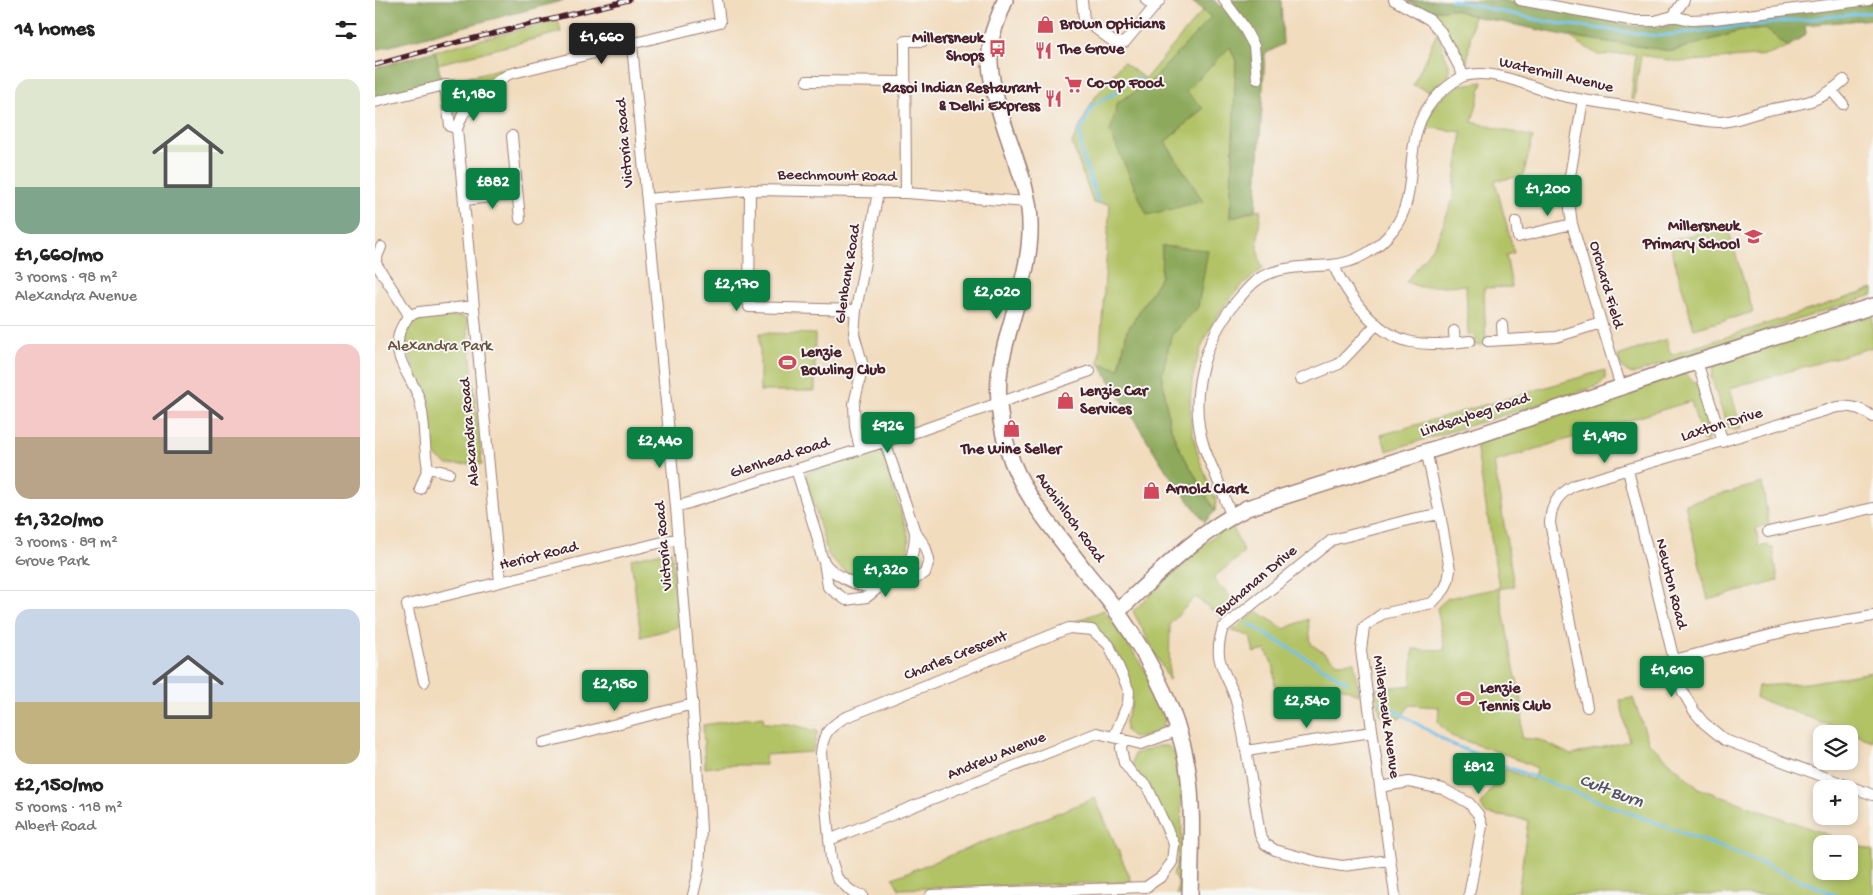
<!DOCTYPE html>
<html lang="en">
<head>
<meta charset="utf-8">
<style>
	body { margin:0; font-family:"Gochi Hand",sans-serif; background:#f6f6f6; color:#222; height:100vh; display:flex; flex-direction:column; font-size:19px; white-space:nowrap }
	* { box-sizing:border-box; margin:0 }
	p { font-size:16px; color:#767676 }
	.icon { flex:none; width:28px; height:28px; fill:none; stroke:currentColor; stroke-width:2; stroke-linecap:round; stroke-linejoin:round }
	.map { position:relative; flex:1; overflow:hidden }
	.panel { display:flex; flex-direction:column; background:#fff; width:375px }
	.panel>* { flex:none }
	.buttons { position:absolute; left:1438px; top:725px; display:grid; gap:10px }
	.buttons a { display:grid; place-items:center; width:45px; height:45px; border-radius:10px; background:#fff; box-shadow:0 2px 8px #0003; font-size:25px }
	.price { position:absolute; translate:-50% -42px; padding:0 11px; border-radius:5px; background:#0b8043; color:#fff; font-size:16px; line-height:32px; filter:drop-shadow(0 1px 2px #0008) }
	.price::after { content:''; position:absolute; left:50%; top:30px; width:15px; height:11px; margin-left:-8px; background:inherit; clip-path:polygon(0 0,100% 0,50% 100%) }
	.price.current { background:#222; color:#fff }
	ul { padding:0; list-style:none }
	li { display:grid; align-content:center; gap:10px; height:265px; padding:0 15px }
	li+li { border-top:1px solid #e0e0e0 }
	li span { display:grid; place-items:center; height:155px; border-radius:15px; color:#555 }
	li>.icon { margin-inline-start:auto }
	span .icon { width:90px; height:90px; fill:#fffc; stroke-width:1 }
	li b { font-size:21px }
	h2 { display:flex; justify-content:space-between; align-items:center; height:60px; padding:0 15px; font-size:21px }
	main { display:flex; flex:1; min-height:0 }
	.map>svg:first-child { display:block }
	.green { fill:#b2c366; stroke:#7e7148; fill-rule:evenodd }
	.forest { fill:#8da95b; stroke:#6c6443 }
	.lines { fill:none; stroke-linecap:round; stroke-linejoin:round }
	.stream { stroke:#70c1ec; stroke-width:3 }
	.street-casing { stroke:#9e7e74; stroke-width:12 }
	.secondary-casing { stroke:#9e7e74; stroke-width:18 }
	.street { stroke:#fff; stroke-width:10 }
	.secondary { stroke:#fff; stroke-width:15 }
	.rail-casing { stroke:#4a1f2b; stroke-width:5 }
	.rail { stroke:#f6f6f2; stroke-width:3; stroke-dasharray:9; stroke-linecap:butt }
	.labels { text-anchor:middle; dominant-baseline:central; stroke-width:4; stroke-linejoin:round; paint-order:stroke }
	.poi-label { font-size:16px; font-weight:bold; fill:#4a1f2b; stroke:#f6f6f2; text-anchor:start }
	.street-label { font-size:16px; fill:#4a1f2b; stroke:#f6f6f2 }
	.park-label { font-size:16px; fill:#69503d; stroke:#f6f6f2 }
	.water-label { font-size:18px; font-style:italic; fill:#555065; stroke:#f6f6f2 }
</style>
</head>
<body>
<main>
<section class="panel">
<h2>14 homes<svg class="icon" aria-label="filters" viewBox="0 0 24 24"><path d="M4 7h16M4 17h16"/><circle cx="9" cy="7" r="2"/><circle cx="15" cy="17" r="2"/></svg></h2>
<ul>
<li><span style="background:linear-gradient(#dfe7d0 70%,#7fa58c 0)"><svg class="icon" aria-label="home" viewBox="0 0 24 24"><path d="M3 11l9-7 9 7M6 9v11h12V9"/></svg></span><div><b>£1,660/mo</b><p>3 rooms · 98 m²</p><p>Alexandra Avenue</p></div></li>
<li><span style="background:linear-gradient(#f6c9c9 60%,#b9a48a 0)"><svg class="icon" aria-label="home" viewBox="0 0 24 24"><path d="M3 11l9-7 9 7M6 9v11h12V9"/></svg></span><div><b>£1,320/mo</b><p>3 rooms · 89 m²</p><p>Grove Park</p></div></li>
<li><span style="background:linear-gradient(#c9d6e8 60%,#c2b280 0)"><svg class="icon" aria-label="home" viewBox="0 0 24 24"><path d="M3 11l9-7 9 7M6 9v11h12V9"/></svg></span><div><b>£2,150/mo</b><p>5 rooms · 118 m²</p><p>Albert Road</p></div></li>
</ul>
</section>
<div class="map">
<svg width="1498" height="895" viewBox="0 0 1498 895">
	<rect width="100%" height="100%" fill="#f6f6f2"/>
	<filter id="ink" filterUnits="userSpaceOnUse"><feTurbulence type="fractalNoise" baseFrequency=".02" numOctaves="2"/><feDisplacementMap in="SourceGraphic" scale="10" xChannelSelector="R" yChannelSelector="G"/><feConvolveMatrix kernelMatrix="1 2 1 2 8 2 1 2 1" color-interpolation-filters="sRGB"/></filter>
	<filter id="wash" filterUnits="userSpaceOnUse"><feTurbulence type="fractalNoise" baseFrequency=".0096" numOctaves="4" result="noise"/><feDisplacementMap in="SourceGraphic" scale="20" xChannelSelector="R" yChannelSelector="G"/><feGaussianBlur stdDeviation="1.12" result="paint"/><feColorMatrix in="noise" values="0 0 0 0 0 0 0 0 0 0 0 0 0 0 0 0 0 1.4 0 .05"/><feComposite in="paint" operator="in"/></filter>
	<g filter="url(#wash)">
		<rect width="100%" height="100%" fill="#f2dcbe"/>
		<!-- green -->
		<path class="green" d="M1078 9 1098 16 1092 63 1086 58 1070 27 1051 11Z
			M828 10 836 17 774 84 743 102 827 201 790 142 828 109 811 91 855 47 861 61 855 218 886 209C884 230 879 249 888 269 835 304 804 376 819 439 823 460 833 481 841 500L840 511 802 444 794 423 787 374 796 336 823 307 788 247 786 277 752 331 744 370 724 363 735 204 718 203 697 143 718 100 748 62 770 79Z
			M183 20 186 32 63 64 60 51Z
			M1391 29 1413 47 1393 55 1305 62 1266 55 1259 100 1256 99 1261 54 1223 55 1193 36 1297 51 1366 31Z
			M1062 33 1074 65V76L1054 91 1038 85Z
			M128 68 129 70 111 83H85L83 79Z
			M1108 82 1097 122 1158 137 1148 176 1120 181 1139 253 1131 255 1137 287 1109 288 1111 345H1099V335L1093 334 1091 285 1045 287 1031 282 1061 242 1077 202 1087 132 1048 127 1061 103 1084 85Z
			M76 87 102 90 81 109 77 108Z
			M1352 225 1378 312 1319 329 1294 241Z
			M1498 289V295L1258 374C1248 371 1246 366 1243 356L1291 339 1296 355Z
			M1498 315V347L1355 388 1366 429 1358 430 1352 426 1336 377 1340 363 1458 324 1459 327Z
			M86 316 92 320 107 464 73 465 57 454C56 434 56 414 49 395 43 375 33 356 30 335L38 322 48 319Z
			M385 333 440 334V391H385Z
			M1230 370V379L1223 386 1012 451 1006 435Z
			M1309 373 1327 389 1338 428 1332 441 1328 442 1316 401 1119 462 1139 586 1124 589 1139 668 1148 706 1146 738 1165 740 1196 755 1254 741 1245 700 1258 698 1274 743 1323 788 1498 851V895H1143L1153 820 1111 814 1106 805 1130 769 1158 780 1162 768 1132 755 1076 736 1063 723 1064 707 1035 705 1026 718 1006 716 1000 689 1036 685 1038 649 1070 650 1062 608 1073 598 1124 588 1101 444ZM1446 844H1474V871H1446Z
			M506 449 533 534C540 583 483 593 456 558 451 553 450 543 448 537 442 516 436 495 430 474Z
			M1387 483 1394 524 1381 528 1384 547 1393 545 1394 548H1398L1403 581 1333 600 1310 504Z
			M856 523 869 553 838 578 864 604 849 619 820 597 795 624 794 680 758 611 829 544Z
			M296 550 303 627 266 637 256 559Z
			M729 610C748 638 769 665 783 695 786 701 790 707 791 713 793 730 772 738 758 738L751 731 750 721 757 703 736 642 700 624 699 622Z
			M882 611 909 629 933 619 936 644 963 663 979 662 984 695C953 678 934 685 900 689L899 668 891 650 879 653 875 636 857 631Z
			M1498 672V741L1381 698 1383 686 1432 683Z
			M388 716 389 723 414 724 443 731 437 752 390 755 391 765H355L330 768 328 725Z
			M783 746H793L802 756 806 771 807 852 806 895H802L803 882 798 875 802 863 803 852 764 774 757 767 759 754Z
			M720 798 757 882 524 889 518 878Z"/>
		<!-- forest -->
		<path class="forest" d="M0 0H190L0 50Z
			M815 0H839L845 7 855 0H906L908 44 890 54 881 209 855 218 861 61 855 47 811 91 828 108 790 142 828 201 772 215 735 132 743 102 774 84 836 17Z
			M1031 0H1125L1259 26 1281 27 1498 3V19L1430 25 1431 34 1413 47 1391 29 1366 31 1297 51 1193 36 1098 16 1078 9 1051 11Z
			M60 51 67 82 0 99V68Z
			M787 246 833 250 823 307 796 336 787 374 794 423 802 444 840 511 830 522 792 472 724 363 744 369 752 331 786 277Z"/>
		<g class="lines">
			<!-- stream -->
			<path class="stream" d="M1076 0 1173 22 1282 36 1498 12
				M723 201 707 155 705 131 718 105 742 92 756 79 765 78
				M874 624 972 682
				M1006 702 1074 743 1119 762 1369 856 1461 895"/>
		</g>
	</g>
	<g filter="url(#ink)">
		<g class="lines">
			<defs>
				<path id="street" d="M707 0 709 20 740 43 750 42 785 0
					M771 0 779 7
					M849 0 867 24 879 46 882 79
					M1019 0 1055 20 1066 32 1089 76
					M1145 0 1260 21H1280L1298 16 1315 20 1339 19 1494 0
					M1298 16 1309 0
					M257 45 301 507 321 748 326 830 324 870 318 895
					M432 81 530 82
					M70 85 75 126 82 129 125 582
					M1457 91 1468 104
					M1208 100 1195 176V209L1197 224 1214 283 1246 387
					M0 102 70 85 113 87 134 74 345 22 342 0
					M82 129 88 114 113 87
					M137 136 145 219
					M375 190 374 307 481 310
					M531 193 530 41H548
					M272 199 375 190 531 193 653 202
					M90 200 142 194
					M1141 222 1143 237 1197 224
					M0 262 34 315
					M0 262 6 247
					M958 265C974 297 999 334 1036 342 1055 346 1076 343 1095 341
					M1127 325 1128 340
					M1079 331 1080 343
					M1113 341 1181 337 1226 323
					M1322 362 1348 442
					M926 379 964 364 1002 324
					M485 449 480 427 479 404 488 366 479 334 481 310 503 192
					M53 468C48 445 51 421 44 398 39 383 23 363 23 348 22 332 26 328 34 315L44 312 99 306
					M421 469C428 491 435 514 442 536 444 544 445 555 449 562 453 569 463 575 470 579 511 602 540 575 540 532L510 442
					M1253 470 1303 677 1308 692 1319 711 1329 723 1350 740 1498 795
					M45 489 53 468 74 473
					M301 507 544 431 715 371
					M857 515C851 506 849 494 844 483 839 471 833 459 829 447 813 398 828 342 860 303 869 293 879 279 893 274 913 266 934 267 956 265 981 263 1003 249 1018 230 1050 189 1020 136 1065 93 1072 87 1081 79 1089 76 1119 68 1152 86 1180 94 1210 102 1242 104 1272 110 1294 114 1324 122 1345 122 1361 122 1377 113 1393 110 1426 103 1442 105 1469 80
					M1393 532 1498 508
					M449 562 453 587 471 600 492 597 503 588
					M519 582 534 583 550 573 554 560 550 546 540 532
					M1299 660 1419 629 1498 616
					M49 682 32 605 304 538
					M1212 707 1175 523C1176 504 1183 494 1200 485L1462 407C1476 405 1487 408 1498 417
					M168 743 318 704
					M871 751 997 732
					M1005 787 1034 782 1068 789 1094 803 1103 814 1107 826 1094 895
					M454 840 722 733 766 744 804 730
					M1015 860 967 866 943 862 900 850 890 844 885 835C878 792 872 748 862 705 855 673 835 666 848 628L957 540 1037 519 1065 514
					M487 895 478 893 462 878 456 859 446 753C448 734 453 728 469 718L694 628 717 630 734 645 754 691 753 703 739 737
					M556 895 771 887 787 876 797 862 799 844 772 786 758 775 749 763 746 748 748 739
					M1020 895 986 650 989 627 1007 614 1057 603 1069 590 1073 581 1075 570 1065 514 1051 450"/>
				<path id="secondary" d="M630 0C626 12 620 24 617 36 605 90 647 156 654 209 661 264 634 316 625 369 621 396 625 424 633 450 647 496 682 533 710 571 721 585 733 598 743 613 775 659 802 709 812 765 819 807 816 852 815 895
					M742 612C783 574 822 533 872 508L1107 434 1306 367 1498 306"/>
			</defs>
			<!-- street casing -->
			<use href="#street" class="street-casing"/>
			<!-- secondary casing -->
			<use href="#secondary" class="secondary-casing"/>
			<!-- street -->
			<use href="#street" class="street"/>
			<!-- secondary -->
			<use href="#secondary" class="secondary"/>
			<defs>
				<path id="rail" d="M0 65 75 44 254 0"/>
			</defs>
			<!-- rail casing -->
			<use href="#rail" class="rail-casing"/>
			<!-- rail -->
			<use href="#rail" class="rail"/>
		</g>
	</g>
	<!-- icons -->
	<defs>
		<symbol id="shop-bare" viewBox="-9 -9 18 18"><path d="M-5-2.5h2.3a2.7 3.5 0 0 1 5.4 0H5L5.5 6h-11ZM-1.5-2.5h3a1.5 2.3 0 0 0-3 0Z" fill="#d1495b" stroke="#f6f6f2" stroke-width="2.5" paint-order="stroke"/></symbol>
		<symbol id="bus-bare" viewBox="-9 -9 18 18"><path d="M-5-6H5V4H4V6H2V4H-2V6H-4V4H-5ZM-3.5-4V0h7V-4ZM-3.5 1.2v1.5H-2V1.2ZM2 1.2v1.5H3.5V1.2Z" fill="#d1495b" stroke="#f6f6f2" stroke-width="2.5" paint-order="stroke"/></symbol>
		<symbol id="restaurant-bare" viewBox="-9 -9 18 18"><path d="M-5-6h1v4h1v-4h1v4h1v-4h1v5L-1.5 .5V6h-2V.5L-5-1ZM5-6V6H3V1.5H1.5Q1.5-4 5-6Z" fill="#d1495b" stroke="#f6f6f2" stroke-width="2.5" paint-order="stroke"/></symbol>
		<symbol id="supermarket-bare" viewBox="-9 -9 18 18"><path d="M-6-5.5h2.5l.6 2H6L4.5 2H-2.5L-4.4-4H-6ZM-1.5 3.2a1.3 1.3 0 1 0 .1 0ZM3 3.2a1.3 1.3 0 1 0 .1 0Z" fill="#d1495b" stroke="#f6f6f2" stroke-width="2.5" paint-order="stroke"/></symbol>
		<symbol id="school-bare" viewBox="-9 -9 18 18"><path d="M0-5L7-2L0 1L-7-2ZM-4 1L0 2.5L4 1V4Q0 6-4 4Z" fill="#d1495b" stroke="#f6f6f2" stroke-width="2.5" paint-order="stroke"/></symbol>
		<symbol id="stadium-bare" viewBox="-9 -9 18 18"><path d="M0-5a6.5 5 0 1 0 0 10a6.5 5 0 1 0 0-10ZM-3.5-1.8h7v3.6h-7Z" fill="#d1495b" stroke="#f6f6f2" stroke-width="2.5" paint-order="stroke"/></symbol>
	</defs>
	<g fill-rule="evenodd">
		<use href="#shop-bare" x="658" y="12" width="25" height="25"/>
		<use href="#bus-bare" x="610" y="36" width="25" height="25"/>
		<use href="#restaurant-bare" x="656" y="38" width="25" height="25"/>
		<use href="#supermarket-bare" x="686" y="72" width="25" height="25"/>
		<use href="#restaurant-bare" x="666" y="86" width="25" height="25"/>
		<use href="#school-bare" x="1366" y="224" width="25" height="25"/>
		<use href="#stadium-bare" x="400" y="350" width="25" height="25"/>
		<use href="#shop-bare" x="678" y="388" width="25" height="25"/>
		<use href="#shop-bare" x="624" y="416" width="25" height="25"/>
		<use href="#shop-bare" x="764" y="478" width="25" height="25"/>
		<use href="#stadium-bare" x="1078" y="686" width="25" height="25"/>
	</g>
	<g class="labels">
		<!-- poi labels -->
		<g class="poi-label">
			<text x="685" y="25">Brown Opticians</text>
			<text x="609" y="39" text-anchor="end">Millersneuk<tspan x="609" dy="18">Shops</tspan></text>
			<text x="683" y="50">The Grove</text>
			<text x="712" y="84">Co-op Food</text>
			<text x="665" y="89" text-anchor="end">Rasoi Indian Restaurant<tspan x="665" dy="18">&amp; Delhi Express</tspan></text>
			<text x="1365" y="227" text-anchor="end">Millersneuk<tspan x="1365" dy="18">Primary School</tspan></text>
			<text x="426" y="353">Lenzie<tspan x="426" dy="18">Bowling Club</tspan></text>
			<text x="705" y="392">Lenzie Car<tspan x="705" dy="18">Services</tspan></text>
			<text x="636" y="450" text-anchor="middle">The Wine Seller</text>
			<text x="791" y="490">Arnold Clark</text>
			<text x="1105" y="689">Lenzie<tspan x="1105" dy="18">Tennis Club</tspan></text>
		</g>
		<!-- street labels -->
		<g class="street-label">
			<text transform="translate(1181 76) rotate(13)">Watermill Avenue</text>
			<text transform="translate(251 143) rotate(-95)">Victoria Road</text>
			<text transform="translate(462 177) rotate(1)">Beechmount Road</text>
			<text transform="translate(474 274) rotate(-81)">Glenbank Road</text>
			<text transform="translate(1230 285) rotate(74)">Orchard Field</text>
			<text transform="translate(1100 416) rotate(-18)">Lindsaybeg Road</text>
			<text transform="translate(1347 426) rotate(-17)">Laxton Drive</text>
			<text transform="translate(96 432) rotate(-95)">Alexandra Road</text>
			<text transform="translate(405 459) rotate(-18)">Glenhead Road</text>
			<text transform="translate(694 518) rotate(54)">Auchinloch Road</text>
			<text transform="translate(290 546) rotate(-95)">Victoria Road</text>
			<text transform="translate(164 557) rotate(-14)">Heriot Road</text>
			<text transform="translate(882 582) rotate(-40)">Buchanan Drive</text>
			<text transform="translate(1295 584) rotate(76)">Newton Road</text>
			<text transform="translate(581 657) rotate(-22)">Charles Crescent</text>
			<text transform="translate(1010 717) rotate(82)">Millersneuk Avenue</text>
			<text transform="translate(622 757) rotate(-22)">Andrew Avenue</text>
		</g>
		<!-- park labels -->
		<g class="park-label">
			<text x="65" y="347">Alexandra Park</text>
		</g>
		<!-- water labels -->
		<g class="water-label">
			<text transform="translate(1236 792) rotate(21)">Cult Burn</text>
		</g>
	</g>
</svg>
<div class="buttons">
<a><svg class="icon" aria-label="layers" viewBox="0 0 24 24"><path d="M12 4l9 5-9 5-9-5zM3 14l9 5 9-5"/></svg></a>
<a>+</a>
<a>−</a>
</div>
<b class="price current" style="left:227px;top:65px">£1,660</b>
<b class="price" style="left:99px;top:122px">£1,180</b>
<b class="price" style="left:118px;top:210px">£882</b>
<b class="price" style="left:1173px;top:217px">£1,200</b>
<b class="price" style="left:362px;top:312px">£2,170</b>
<b class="price" style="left:622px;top:320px">£2,020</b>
<b class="price" style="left:513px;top:454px">£926</b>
<b class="price" style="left:1230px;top:464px">£1,490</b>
<b class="price" style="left:285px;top:469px">£2,440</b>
<b class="price" style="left:511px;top:598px">£1,320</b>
<b class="price" style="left:1297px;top:698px">£1,610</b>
<b class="price" style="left:240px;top:712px">£2,150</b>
<b class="price" style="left:932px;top:729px">£2,540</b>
<b class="price" style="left:1104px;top:795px">£812</b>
</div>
</main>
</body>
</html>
